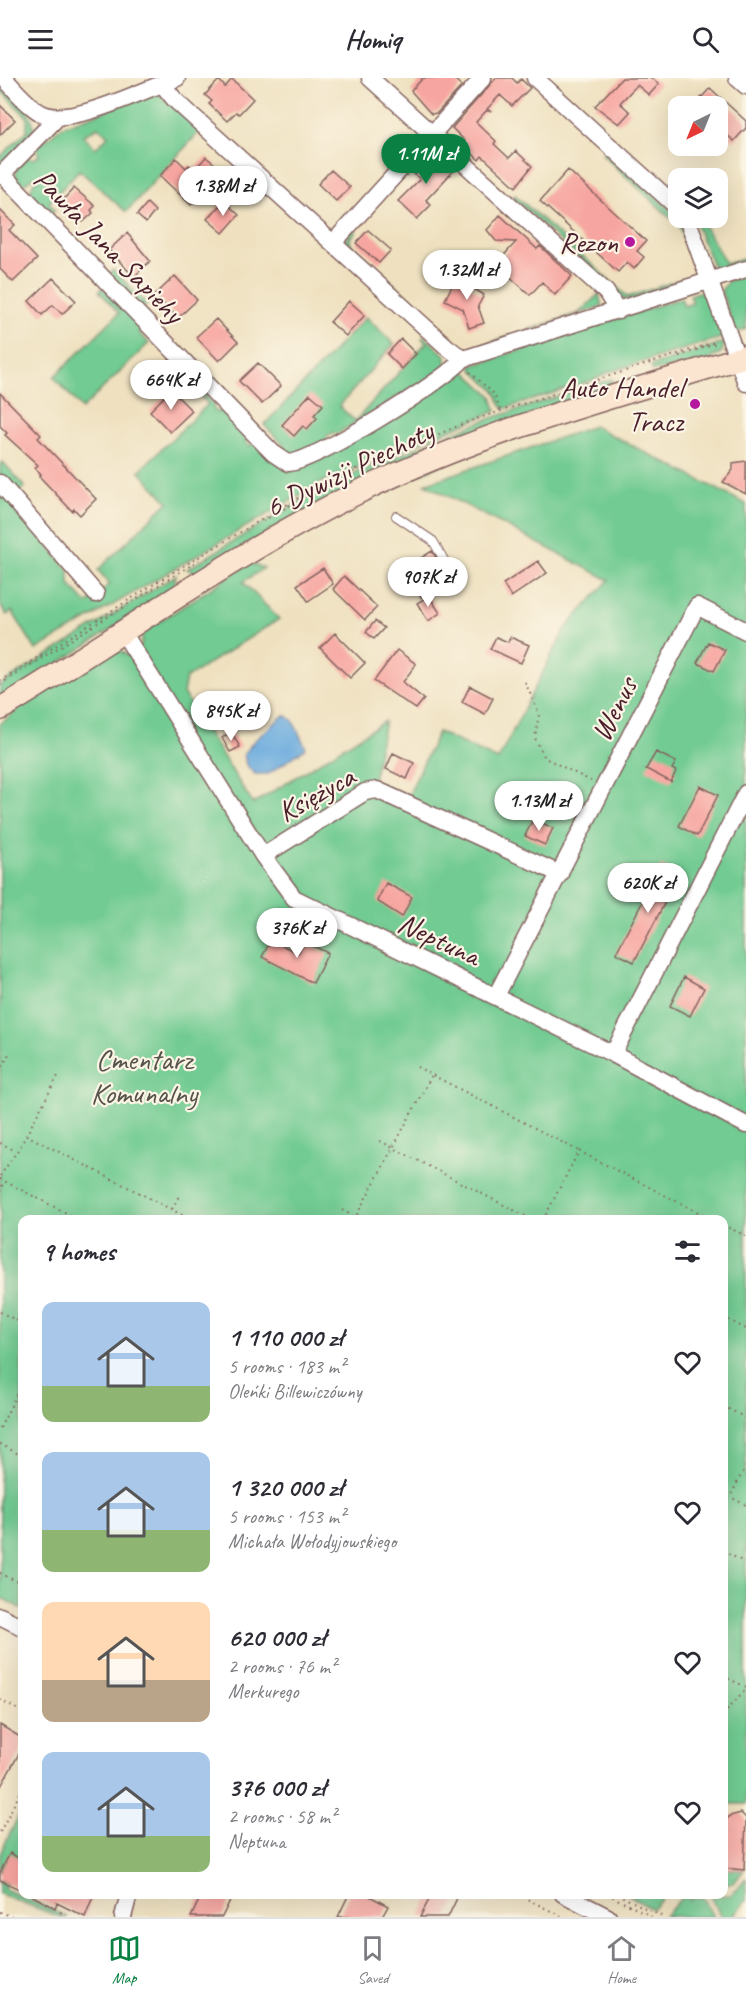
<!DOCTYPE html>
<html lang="en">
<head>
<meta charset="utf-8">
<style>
	body { margin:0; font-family:Caveat,sans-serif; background:#f2f2f3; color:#2b2b33; height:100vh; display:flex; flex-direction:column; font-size:22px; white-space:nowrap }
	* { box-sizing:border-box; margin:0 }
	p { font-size:20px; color:#7c7c81 }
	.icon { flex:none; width:33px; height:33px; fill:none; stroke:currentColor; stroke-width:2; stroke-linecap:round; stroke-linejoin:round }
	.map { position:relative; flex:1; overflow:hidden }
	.panel { position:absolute; left:18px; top:1137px; width:710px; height:684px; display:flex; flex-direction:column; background:#fff; border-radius:12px; box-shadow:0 6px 24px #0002 }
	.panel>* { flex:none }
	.needle { width:39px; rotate:223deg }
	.controls { position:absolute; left:668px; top:18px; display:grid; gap:12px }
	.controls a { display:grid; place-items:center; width:60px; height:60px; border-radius:12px; background:#fff; box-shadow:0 6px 24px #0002; font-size:30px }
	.price { position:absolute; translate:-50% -51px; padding:0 14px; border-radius:21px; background:#fff; color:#222; font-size:20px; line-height:39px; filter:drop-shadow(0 2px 3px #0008) }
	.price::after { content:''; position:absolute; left:50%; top:36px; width:18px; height:14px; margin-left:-9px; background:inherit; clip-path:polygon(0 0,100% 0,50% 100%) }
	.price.active { background:#0b8043; color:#fff }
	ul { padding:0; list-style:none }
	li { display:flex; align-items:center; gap:18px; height:150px; padding:0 24px }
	li span { display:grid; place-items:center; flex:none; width:168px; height:120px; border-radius:12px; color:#555 }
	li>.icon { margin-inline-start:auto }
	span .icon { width:72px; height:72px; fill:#fffc; stroke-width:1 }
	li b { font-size:26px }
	h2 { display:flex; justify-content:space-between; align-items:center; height:72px; padding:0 24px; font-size:26px }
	header { display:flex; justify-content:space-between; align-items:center; height:78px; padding:0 24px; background:#fff; font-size:27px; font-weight:600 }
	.dock { display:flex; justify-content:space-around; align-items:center; height:84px; border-top:2px solid #e1e1e2; background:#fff; font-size:16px; color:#7c7c81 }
	.dock a { display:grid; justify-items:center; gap:3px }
	.dock .active { color:#0b8043 }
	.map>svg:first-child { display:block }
	.green { fill:#71cb92; stroke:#5e755e; stroke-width:1.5; fill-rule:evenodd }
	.water { fill:#6babde; stroke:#5a6584; stroke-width:1.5 }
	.building { fill:#f7a5a0 }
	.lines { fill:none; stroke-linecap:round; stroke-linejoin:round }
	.lane-casing { stroke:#84635f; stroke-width:10 }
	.street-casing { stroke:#84635f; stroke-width:19 }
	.secondary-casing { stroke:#84635f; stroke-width:25 }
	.path { stroke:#84635f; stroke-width:2; stroke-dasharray:1.5 4.5; stroke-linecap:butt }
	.lane { stroke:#fff; stroke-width:8 }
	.street { stroke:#fff; stroke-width:16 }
	.secondary { stroke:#fce5d0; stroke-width:22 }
	.poi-dot { fill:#b5179e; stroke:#fcf5e5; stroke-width:2 }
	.labels { text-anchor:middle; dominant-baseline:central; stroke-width:4.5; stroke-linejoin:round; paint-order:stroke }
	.poi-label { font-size:30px; fill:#4a1f2b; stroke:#fcf5e5; text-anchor:end }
	.street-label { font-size:30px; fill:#4a1f2b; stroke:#fcf5e5 }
	.park-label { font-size:30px; fill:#56534a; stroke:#fcf5e5 }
</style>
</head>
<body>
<header><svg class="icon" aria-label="menu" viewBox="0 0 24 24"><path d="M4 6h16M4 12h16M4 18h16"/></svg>Homiq<svg class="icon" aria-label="search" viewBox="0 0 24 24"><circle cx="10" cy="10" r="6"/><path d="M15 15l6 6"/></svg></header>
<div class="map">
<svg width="746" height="1839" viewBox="0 0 746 1839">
	<rect width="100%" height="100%" fill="#fcf5e5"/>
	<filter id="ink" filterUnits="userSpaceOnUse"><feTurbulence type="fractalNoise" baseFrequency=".0167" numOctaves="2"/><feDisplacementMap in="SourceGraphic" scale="12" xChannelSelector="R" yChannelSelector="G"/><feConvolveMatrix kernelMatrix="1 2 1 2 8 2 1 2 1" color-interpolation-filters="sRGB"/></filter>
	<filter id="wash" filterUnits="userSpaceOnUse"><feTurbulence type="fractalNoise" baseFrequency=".008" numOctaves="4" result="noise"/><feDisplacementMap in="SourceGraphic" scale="24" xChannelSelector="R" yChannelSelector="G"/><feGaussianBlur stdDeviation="1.35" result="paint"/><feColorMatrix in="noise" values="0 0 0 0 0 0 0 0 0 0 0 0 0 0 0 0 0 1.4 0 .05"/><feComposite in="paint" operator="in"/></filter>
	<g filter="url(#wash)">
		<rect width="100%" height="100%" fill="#efe1c0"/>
		<!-- green -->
		<path class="green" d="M0 7C13 19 36 33 33 53L0 90V79L27 53V39L0 12Z
			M154 15 160 17 200 53 126 134 79 92 49 125 55 132 50 137 29 115 35 102 39 103 34 99 24 106H20C11 93 18 89 27 79L34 81 39 77 36 70 63 48ZM98 49 108 58 96 70 83 58Z
			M606 72 679 140 690 162 687 168 679 148 602 76Z
			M515 117 628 219 698 196 695 187 699 188V198L630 222 624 221 513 120Z
			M693 140H700L726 186 746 180V185L719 192 714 190Z
			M353 151 356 154 350 160 351 167 466 273 579 235 599 216 602 228 466 275 434 251 435 246 422 235H417L346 170 344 164Z
			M113 192 147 226 144 229H140L108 197Z
			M746 196V251L736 255 721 213 728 203Z
			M102 210 106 211 142 248 139 255 149 265 82 331 54 299 119 235 99 213Z
			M699 214 707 218 724 259 609 294 594 302 504 331C498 326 500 319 495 313 488 304 476 300 471 288L681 220 684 228 693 225 690 217Z
			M366 239 394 266 339 328 355 343 426 265 422 260 424 258 446 278V286L441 293 337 356 333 355 327 358 326 363 293 379 282 372 285 368 264 347Z
			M725 264 722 274 707 283 653 293 651 288Z
			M464 292 492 318 496 333 324 403 36 572 12 533 7 537 0 527V413L69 492V506L87 526 110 506 98 492 168 424 139 393 208 326 201 319 204 316 215 327 213 330 217 335 220 332 248 360 245 363 249 368 253 365 274 383 364 354Z
			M612 301 613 306 583 323 197 496 187 491 327 407 483 343Z
			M594 348 746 426V1726H723V1142H22V1531L0 1519V646L26 625 111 573 119 572 129 578 141 568 143 554 250 485 264 490 243 504 279 541 186 600 183 615 253 726 385 643 373 702 408 718 438 654 498 682 565 551 609 502 425 406Z
			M3 384 25 409 20 413H15L0 396V387Z
			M176 497 173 512 0 623V607Z
			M22 1731V1778L20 1781 10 1776 0 1795V1776Z
			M746 1789 734 1805H723V1791L743 1792Z
			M746 1801V1823L732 1839H721L711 1818 731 1817Z
			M0 1802 7 1806 5 1811 67 1839H60L0 1816Z
			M627 1816H666V1817L652 1831Z
			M684 1817 690 1822 694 1819H703L713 1839 665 1838Z"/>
		<!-- water -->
		<path class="water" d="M283 638H287L293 643 306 670 268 696H255L246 687 244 676 254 663Z"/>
		<g id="blocks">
			<!-- building -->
			<path class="building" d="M423 0H453L462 8 437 35 431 36 411 13Z
				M496 0H512L517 5 521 1 530 10 512 28 500 17 487 31 490 33H486L476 44 496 63 494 66 509 80 516 73 532 88 516 109 482 78 479 82 462 66 465 63 452 50Z
				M622 0H652L659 6 649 17 637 7 620 25 630 34 619 46 595 28Z
				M232 1 253 21 239 36 236 34 227 43 209 26 212 23 205 17 219 2 225 9Z
				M710 10 746 43V50L734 63 717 48V28H694Z
				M0 27 15 42 0 57Z
				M438 76 455 91 426 122 431 127 417 141 398 123 420 101 414 96 427 82 430 85Z
				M206 79 216 87 202 103 207 110 191 127 160 98 176 80 186 90 189 87 194 92Z
				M331 92 350 109 336 123 318 106Z
				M568 92 646 163 637 173 644 179 634 191 627 184 618 194 540 123Z
				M74 110 95 128 91 132 93 135 83 144 61 124Z
				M224 123 239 137 223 155 207 141Z
				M147 125 155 133 146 145 137 137Z
				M0 132 15 147 9 152 37 181 13 204 0 191Z
				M500 137 537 171 540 168 572 198 555 217 542 204 530 217 496 186 516 164 496 163 487 152Z
				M368 152 391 172 379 185 356 165Z
				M127 155 150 183 134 199 109 172Z
				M175 198 197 222 178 240 155 217Z
				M456 199 484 217 478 228 484 245 469 250 463 231 445 222Z
				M53 200 76 223 62 236 53 227 42 237 29 223Z
				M349 223 365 237 346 258 330 244Z
				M216 241 238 264 219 283 196 259Z
				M401 261 416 276 402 291 387 276Z
				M258 285 281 308 262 326 239 303Z
				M171 312 192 333 170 354 150 333Z
				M0 315 41 357 38 360 96 421 80 437 74 431 72 433 39 398 41 396 35 390 38 387 5 357 7 355 0 348Z
				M310 316 323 327 314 337 317 340 307 351 303 348 294 358 282 347Z
				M746 383V416L723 404 733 392V385Z
				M432 473 449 500 421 519 414 508 421 504 410 487Z
				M538 483 547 495 511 519 503 506Z
				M323 490 333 506 308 523 297 507Z
				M344 498 377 529 365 542 333 511Z
				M429 518 440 535 428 543 417 525Z
				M375 543 384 550 374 561 366 554Z
				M335 555 365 585 350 600 320 570Z
				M496 559 508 564 510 559 529 567 521 585 490 571Z
				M708 564 725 572 714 593 697 585Z
				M397 572 416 586 403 604 424 621 416 631 374 603Z
				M470 608 493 620 485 636 462 624Z
				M231 654 240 669 230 674 222 660Z
				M656 674 676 684 672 691 676 693 671 704 646 691Z
				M393 675 414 685 407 701 386 691Z
				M700 708 718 717 697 758 679 748Z
				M533 741 553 750 545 767 525 758Z
				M661 788 679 797 634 884 616 875Z
				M386 805 412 819 402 839 377 823Z
				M271 862 298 875 305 864 328 875 313 905 262 879Z
				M684 899 704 910 690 938 670 928Z
				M0 1647 22 1660V1670L0 1710Z
				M741 1735 746 1740 744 1792 723 1790V1745L730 1738Z
				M10 1775 22 1782V1804L19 1811 0 1802V1795Z
				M29 1816H94L85 1839 57 1825 55 1830Z
				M202 1816H233L222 1839H191Z
				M349 1816H366L388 1828 382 1839H338Z
				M432 1816H459L448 1839H420Z"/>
		</g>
	</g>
	<g filter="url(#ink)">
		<use href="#blocks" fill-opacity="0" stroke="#84635f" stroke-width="1.5"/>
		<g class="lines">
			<defs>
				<path id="lane" d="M396 438 433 463 444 482"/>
				<path id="street" d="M4 0C15 12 27 27 41 35 68 49 134 16 162 6L175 22 447 269 463 281
					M370 0 606 214 618 233
					M535 0 678 130
					M737 0 746 8
					M162 6 177 0
					M2 96 273 375 288 385C314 384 445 303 463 281
					M0 98 57 40
					M687 140 746 305
					M333 165 483 0
					M463 281 746 191
					M0 405 96 516
					M123 554 263 778 294 820 613 976 746 1047
					M263 778 365 714 377 712 560 796
					M496 918 697 528 746 553
					M613 976 746 715
					M0 1538 22 1549
					M563 1816 608 1839
					M123 1839 129 1816"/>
				<path id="secondary" d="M0 631C122 558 237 473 365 411 485 353 619 317 746 278"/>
			</defs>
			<!-- lane casing -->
			<use href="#lane" class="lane-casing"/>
			<!-- street casing -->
			<use href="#street" class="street-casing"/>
			<!-- secondary casing -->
			<use href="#secondary" class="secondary-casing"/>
			<!-- path -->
			<path class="path" d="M679 278 717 265
				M470 294 494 316 501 334
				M263 443 326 406 396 375
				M0 603 175 493 325 404 470 343 715 264
				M525 604 539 636 535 660 545 680 591 703
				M0 606 199 482
				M417 989 579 1073
				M0 994 9 976
				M26 1057 192 1142
				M380 1063 533 1142
				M0 1065 16 1073
				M0 1098 20 1069 59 996
				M0 1101 80 1142
				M0 1114 4 1103
				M172 1131 180 1116
				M342 1132 360 1142
				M354 1142 432 997
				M543 1142 579 1073 713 1142
				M723 1147 746 1158
				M0 1234 22 1245
				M723 1239 746 1251
				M723 1328 746 1340
				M0 1350 22 1305
				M0 1366 22 1378
				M723 1415 746 1427
				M723 1432 746 1388
				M723 1473 746 1485
				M0 1495 22 1506
				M723 1598 746 1609
				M0 1621 22 1634
				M723 1636 746 1611
				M0 1754 22 1711
				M517 1816 563 1839
				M607 1816 653 1839
				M617 1816 663 1839
				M0 1834 13 1839
				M60 1834 66 1836
				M36 1839 37 1836"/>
			<!-- lane -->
			<use href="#lane" class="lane"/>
			<!-- street -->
			<use href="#street" class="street"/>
			<!-- secondary -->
			<use href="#secondary" class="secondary"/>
		</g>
	</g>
	<!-- markers -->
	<g class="poi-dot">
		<circle cx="630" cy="164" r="6"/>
		<circle cx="695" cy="326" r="6"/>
	</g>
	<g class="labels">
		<!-- poi labels -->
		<g class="poi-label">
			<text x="618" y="164">Rezon</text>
			<text x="683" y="309">Auto Handel<tspan x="683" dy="34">Tracz</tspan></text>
		</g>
		<!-- street labels -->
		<g class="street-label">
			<text transform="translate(109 168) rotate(46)">Pawła Jana Sapiehy</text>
			<text transform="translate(349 391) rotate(-26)">6 Dywizji Piechoty</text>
			<text transform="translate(614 631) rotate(-63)">Wenus</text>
			<text transform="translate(316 716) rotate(-29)">Księżyca</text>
			<text transform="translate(439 861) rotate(25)">Neptuna</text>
		</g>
		<!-- park labels -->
		<g class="park-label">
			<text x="144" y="981">Cmentarz<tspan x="144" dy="34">Komunalny</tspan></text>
		</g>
	</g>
</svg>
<div class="controls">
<a><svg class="needle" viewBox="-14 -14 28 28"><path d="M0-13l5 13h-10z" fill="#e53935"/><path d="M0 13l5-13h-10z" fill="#7c7c81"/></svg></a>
<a><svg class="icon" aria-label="layers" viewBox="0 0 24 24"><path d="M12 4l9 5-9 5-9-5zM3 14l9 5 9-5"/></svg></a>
</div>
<b class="price active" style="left:426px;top:107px">1.11M zł</b>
<b class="price" style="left:223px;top:139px">1.38M zł</b>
<b class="price" style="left:467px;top:223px">1.32M zł</b>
<b class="price" style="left:171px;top:333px">664K zł</b>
<b class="price" style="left:428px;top:530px">907K zł</b>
<b class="price" style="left:231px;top:664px">845K zł</b>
<b class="price" style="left:539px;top:754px">1.13M zł</b>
<b class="price" style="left:648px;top:836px">620K zł</b>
<b class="price" style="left:297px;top:881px">376K zł</b>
<section class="panel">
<h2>9 homes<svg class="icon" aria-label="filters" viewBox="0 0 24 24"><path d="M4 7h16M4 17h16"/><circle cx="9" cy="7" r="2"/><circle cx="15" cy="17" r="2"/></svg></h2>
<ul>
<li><span style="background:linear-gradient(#a9c7e8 70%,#8fb573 0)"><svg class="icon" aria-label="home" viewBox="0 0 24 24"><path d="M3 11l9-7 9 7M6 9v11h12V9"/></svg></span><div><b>1 110 000 zł</b><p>5 rooms · 183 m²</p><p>Oleńki Billewiczówny</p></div><svg class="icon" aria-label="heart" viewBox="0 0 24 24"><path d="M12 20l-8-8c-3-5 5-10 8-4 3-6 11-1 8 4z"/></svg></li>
<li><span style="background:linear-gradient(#a9c7e8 65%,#8fb573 0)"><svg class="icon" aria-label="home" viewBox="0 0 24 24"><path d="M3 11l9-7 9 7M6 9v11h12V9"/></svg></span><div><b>1 320 000 zł</b><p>5 rooms · 153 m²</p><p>Michała Wołodyjowskiego</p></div><svg class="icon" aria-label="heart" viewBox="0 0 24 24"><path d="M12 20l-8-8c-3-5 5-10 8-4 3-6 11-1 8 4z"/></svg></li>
<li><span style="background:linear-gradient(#ffd9b3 65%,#b9a48a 0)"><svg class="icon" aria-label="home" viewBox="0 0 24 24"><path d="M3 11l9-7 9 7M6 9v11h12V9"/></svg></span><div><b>620 000 zł</b><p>2 rooms · 76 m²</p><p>Merkurego</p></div><svg class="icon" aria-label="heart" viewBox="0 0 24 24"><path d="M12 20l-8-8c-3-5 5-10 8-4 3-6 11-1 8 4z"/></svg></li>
<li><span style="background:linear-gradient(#a9c7e8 70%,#8fb573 0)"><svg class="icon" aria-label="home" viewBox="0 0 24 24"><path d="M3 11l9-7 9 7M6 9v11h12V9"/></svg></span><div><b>376 000 zł</b><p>2 rooms · 58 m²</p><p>Neptuna</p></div><svg class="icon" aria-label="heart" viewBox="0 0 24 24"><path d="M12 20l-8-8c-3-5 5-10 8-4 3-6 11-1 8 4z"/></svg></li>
</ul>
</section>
</div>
<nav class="dock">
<a class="active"><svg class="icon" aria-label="map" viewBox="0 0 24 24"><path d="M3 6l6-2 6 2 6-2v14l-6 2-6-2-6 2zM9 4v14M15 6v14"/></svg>Map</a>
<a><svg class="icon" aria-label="saved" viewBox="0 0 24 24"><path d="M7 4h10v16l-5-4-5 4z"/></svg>Saved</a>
<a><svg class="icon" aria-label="home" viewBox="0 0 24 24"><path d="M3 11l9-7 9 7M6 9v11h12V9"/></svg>Home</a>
</nav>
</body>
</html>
